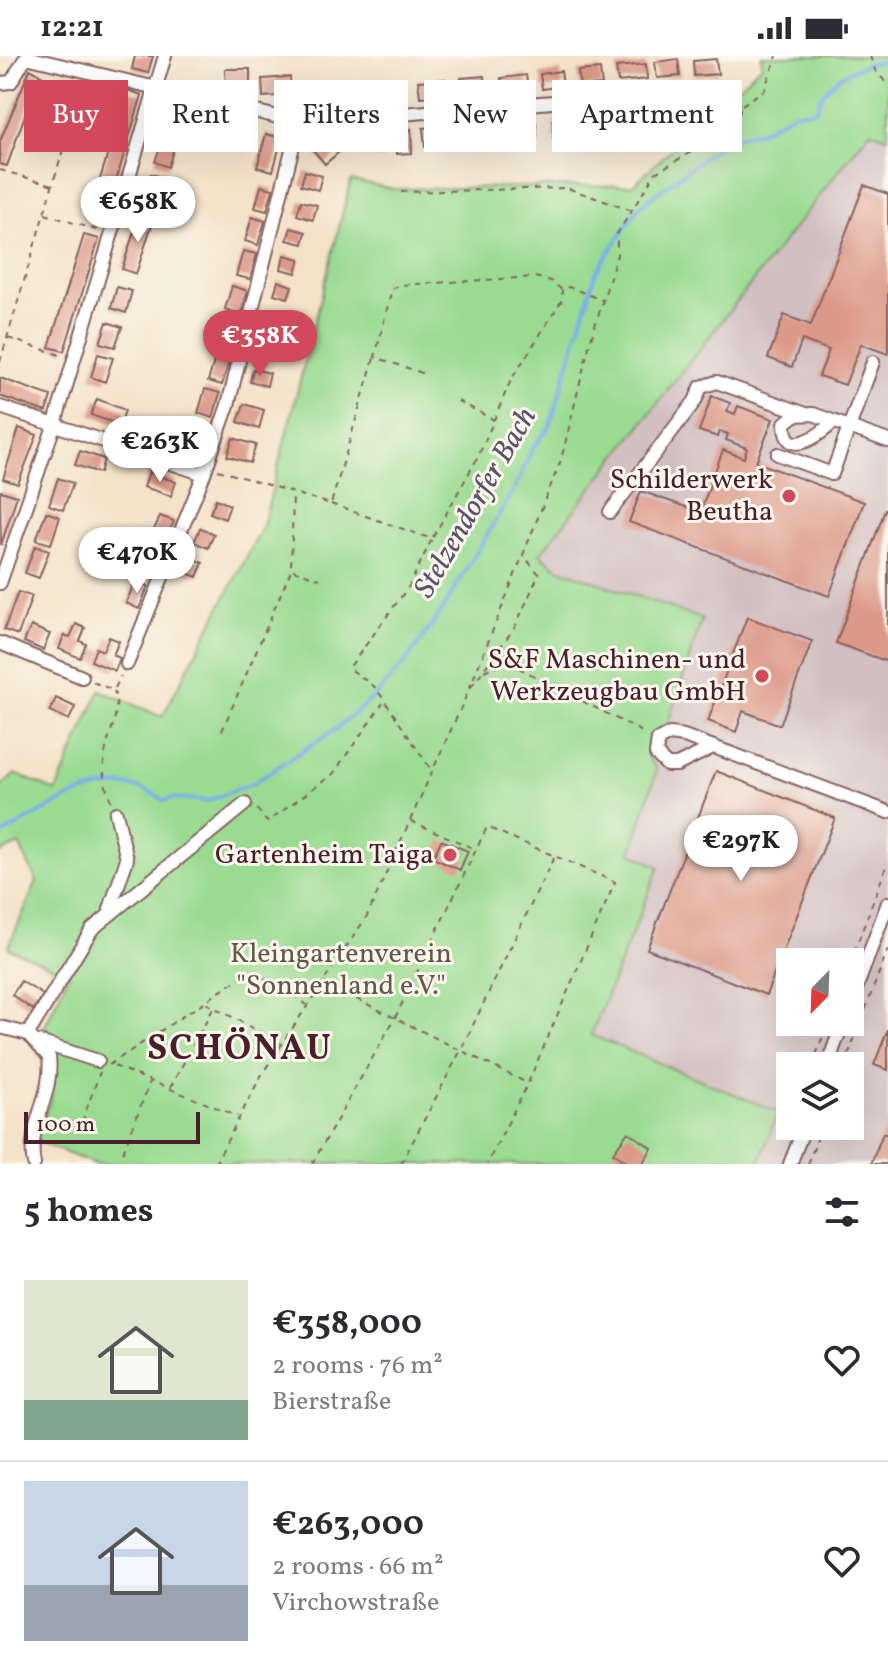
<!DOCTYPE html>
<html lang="en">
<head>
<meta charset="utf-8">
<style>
	body { margin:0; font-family:Vollkorn,serif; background:#f7f7f7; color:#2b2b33; height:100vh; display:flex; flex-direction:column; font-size:30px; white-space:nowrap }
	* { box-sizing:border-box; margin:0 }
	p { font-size:26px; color:#7c7c81 }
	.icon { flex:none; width:44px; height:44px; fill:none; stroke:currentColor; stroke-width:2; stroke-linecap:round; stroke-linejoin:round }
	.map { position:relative; height:1108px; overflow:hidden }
	.details { display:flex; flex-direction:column; background:#fff; flex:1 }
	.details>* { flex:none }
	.hud { position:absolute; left:24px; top:24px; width:840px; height:72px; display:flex; gap:16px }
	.needle { width:52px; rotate:203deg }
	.tools { position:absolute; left:776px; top:892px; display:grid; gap:16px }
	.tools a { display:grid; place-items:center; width:88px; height:88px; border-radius:0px; background:#fff; box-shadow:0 8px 32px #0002; font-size:40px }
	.scale { position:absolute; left:24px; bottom:20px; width:176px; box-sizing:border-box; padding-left:8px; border:4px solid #4a1f2b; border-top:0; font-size:22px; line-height:28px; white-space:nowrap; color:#4a1f2b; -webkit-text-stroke:6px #fbf7ec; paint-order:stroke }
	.price { position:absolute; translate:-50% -68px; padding:0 18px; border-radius:28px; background:#fff; color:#222; font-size:26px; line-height:52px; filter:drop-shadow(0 2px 4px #0008) }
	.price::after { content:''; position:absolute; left:50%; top:48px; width:24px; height:18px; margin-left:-12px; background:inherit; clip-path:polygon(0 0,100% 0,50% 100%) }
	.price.current { background:#d1495b; color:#fff }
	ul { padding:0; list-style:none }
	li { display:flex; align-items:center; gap:24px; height:200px; padding:0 24px }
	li+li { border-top:2px solid #e1e1e2 }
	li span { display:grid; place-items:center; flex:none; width:224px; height:160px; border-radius:0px; color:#555 }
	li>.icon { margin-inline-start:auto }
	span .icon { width:96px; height:96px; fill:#fffc; stroke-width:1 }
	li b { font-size:34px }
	h2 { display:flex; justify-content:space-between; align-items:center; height:96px; padding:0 24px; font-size:34px }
	.pill { padding:0 28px; border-radius:0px; background:#fff; box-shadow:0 8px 32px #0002; font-size:28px; line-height:72px }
	.pill.current { background:#d1495b; color:#fff }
	.status { display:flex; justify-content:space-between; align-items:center; height:56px; padding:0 40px; background:#fff; direction:ltr }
	.status svg { height:22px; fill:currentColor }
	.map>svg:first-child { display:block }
	.industrial { fill:#d2bfc1; fill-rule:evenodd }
	.green { fill:#9adb91; stroke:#727d5e; stroke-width:2 }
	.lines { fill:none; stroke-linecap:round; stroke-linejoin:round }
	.stream { stroke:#7aaee7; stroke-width:4 }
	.building { fill:#dc9988 }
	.minor-casing { stroke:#866362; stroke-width:16 }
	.path { stroke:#866362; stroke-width:2; stroke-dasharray:6 6; stroke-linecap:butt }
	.minor { stroke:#fff; stroke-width:12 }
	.poi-dot { fill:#d1495b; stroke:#fbf7ec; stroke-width:3 }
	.labels { text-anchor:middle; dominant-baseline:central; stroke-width:6; stroke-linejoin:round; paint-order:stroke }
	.poi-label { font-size:28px; fill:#4a1f2b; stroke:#fbf7ec; text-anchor:end }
	.park-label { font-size:28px; fill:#62574a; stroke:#fbf7ec }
	.water-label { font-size:30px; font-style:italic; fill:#5b516d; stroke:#fbf7ec }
	.district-label { font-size:36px; font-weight:bold; letter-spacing:2px; fill:#4a1f2b; stroke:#fbf7ec }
</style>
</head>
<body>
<div class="status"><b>12:21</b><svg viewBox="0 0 49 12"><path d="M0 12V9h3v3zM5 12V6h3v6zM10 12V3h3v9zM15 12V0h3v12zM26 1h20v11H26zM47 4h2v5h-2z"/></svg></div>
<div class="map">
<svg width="888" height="1108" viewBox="0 0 888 1108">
	<rect width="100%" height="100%" fill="#fbf7ec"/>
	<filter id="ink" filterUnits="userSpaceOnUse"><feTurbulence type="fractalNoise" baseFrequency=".0125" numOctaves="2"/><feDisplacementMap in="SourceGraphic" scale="16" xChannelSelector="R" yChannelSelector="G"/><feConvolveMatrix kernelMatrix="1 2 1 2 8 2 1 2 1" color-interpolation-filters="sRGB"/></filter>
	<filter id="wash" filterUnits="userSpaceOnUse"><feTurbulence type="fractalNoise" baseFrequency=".006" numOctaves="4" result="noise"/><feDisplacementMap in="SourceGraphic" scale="32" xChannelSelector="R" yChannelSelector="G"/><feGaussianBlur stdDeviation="1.8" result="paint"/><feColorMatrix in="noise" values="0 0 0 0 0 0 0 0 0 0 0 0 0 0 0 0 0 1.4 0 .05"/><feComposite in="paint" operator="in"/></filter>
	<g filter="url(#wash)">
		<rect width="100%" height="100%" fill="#f4e2c8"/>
		<!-- industrial -->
		<path class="industrial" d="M870 75 888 81V1108H759L777 1056 591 979 659 811 631 797 657 714 648 701 650 680 557 512 540 498 687 303ZM790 906H850V966H790ZM790 1010H850V1070H790Z"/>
		<!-- green -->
		<path class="green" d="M761 0H888V81L870 75 540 498 557 512 702 563 668 667 650 680 648 701 657 714 631 797 659 811 591 979 778 1056 759 1108H95L35 1085 51 1043 56 1007 40 981 69 918 8 892 37 825 19 788 0 797V732L15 718 56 735 100 634 162 661 263 470 351 124 394 133 633 129 762 9Z"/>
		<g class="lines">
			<!-- stream -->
			<path class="stream" d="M0 780C46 754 114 704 164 745L172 742 207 745 252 728 336 673 374 641 405 607 441 556 516 430 533 392 550 370 596 216 639 151 727 84 761 75 794 57 816 54C824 23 858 7 888 5"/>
		</g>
		<g id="blocks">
			<!-- building -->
			<path class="building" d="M135 0H153L148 17 132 13Z
				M678 3 680 20 657 22 655 6Z
				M716 3 718 18 694 20 693 5Z
				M646 8 647 23 618 26 616 11Z
				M30 13 43 20 31 42 7 110 0 108V85Z
				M225 13H250V30L226 31Z
				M600 13 602 29 580 31 578 15Z
				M561 15 563 30 542 33 540 18Z
				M526 19 528 34 503 37 501 22Z
				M484 20 485 35 462 36 461 22Z
				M290 21 291 39 263 41 262 23Z
				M445 23 446 39 420 41 418 25Z
				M405 24V41L382 42 381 25Z
				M342 27H369V43L343 44Z
				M327 29 328 45 303 46V30Z
				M127 34 142 39 103 168 88 163Z
				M172 48 186 53 179 75 165 70Z
				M659 53 660 71H638V54Z
				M596 59 597 74 585 75 583 60Z
				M569 64V82H553V65Z
				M521 66H536L537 81 521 82Z
				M504 68V84H489V69Z
				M456 70H472V86L456 87Z
				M439 71 441 89 425 91 423 72Z
				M411 73 412 97 397 98 395 74Z
				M384 75 385 96 366 97 365 76Z
				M333 76 345 91 325 108 313 94Z
				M266 78 282 82 273 115 257 111Z
				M162 84 175 88 168 111 155 106Z
				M305 115 322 120 318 134 301 129Z
				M151 118 165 122 158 144 145 141Z
				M864 129 888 138V298L861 288 845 329 819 320 829 294 802 284 792 311 768 302 784 259 811 269Z
				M261 130 273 133 267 155 255 152Z
				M301 145 317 149 313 164 297 159Z
				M140 157 154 162 136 218 122 213Z
				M252 161 265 165 258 189 245 185Z
				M291 172 306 176 303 188 287 184Z
				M84 179 99 183 64 295 49 291Z
				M243 195 257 198 250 223 236 220Z
				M284 199 300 203 296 217 281 213Z
				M278 225 292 230 288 242 274 238Z
				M232 230 248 235 241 258 225 253Z
				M117 231 132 235 126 257 111 252Z
				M270 254 292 260 289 274 266 268Z
				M224 265 238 269 231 295 217 291Z
				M107 266 122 271 115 291 100 287Z
				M262 282 279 287 275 303 258 299Z
				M98 298 113 302 105 326 91 321Z
				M216 299 230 303 222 329 208 325Z
				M253 313 270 317 267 330 250 326Z
				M0 322 51 340 46 356 0 340Z
				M205 333 220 337 213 362 198 357Z
				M712 340 730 347 727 355 735 358 738 350 773 363 756 406 864 446 829 540 629 466 641 435 700 456 723 394 744 402 747 392 726 384 728 378 720 375 718 381 699 375Z
				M97 343 125 354 120 369 91 359Z
				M244 348 264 354 259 373 238 366Z
				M161 364 191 375 185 391 155 381Z
				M19 372 37 379 18 428 3 423Z
				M233 382 256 389 250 407 227 400Z
				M80 395 104 403 100 417 75 409Z
				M149 416 176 426 171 440 144 431Z
				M58 422 73 427 63 454 49 449Z
				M1 435 17 440 1 489 0 438Z
				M216 443 230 449 225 463 210 457Z
				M885 454 888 455V606L836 587Z
				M46 456 60 461 51 488 36 484Z
				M160 460 174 465 165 487 151 481Z
				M200 472 214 478 208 492 194 486Z
				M35 490 49 495 39 522 25 517Z
				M146 491 160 497 151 519 138 514Z
				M188 501 203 507 197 521 182 515Z
				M135 525 148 530 139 553 126 547Z
				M18 536 32 540 18 579 4 574Z
				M747 561 812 585 780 669 743 655 736 676 708 665Z
				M76 568 85 572 80 585 86 588 80 602 59 593 64 579 70 581Z
				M31 570 50 578 43 594 24 586Z
				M109 581 119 585 113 599 120 602 115 615 91 605 96 592 103 595Z
				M56 642 75 651 69 664 50 655Z
				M716 715 835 762 766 939 647 893Z
				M441 784 468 795 460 814 433 802Z
				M21 925 43 939 33 954 12 939Z
				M888 973V1014L874 1009Z
				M628 1076 652 1092 642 1108H629L613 1097Z
				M883 1077 888 1079V1108H871Z"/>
		</g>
	</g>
	<g filter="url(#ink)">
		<use href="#blocks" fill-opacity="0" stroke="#866362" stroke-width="2"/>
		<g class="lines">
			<defs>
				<path id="minor" d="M0 27 11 26 26 1 299 66 617 41 715 44 733 54
					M0 351 204 418
					M833 366C821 379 784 405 785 367L795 359 813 358 888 385
					M778 398 832 418 873 306
					M610 456 695 345 701 331 717 326 803 357
					M0 527 55 367 165 0
					M0 587 82 621
					M127 608 204 418 228 349 299 66
					M713 691 677 709H667L656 698 658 684 670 678 684 680 888 756
					M110 853 127 803 116 757
					M850 949 888 847
					M0 971 28 978 49 1001C54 1039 26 1071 34 1108
					M28 978 92 873 245 748
					M39 986 98 1005
					M827 1010 843 966
					M790 1108 805 1070"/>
			</defs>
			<!-- minor casing -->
			<use href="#minor" class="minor-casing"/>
			<!-- path -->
			<path class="path" d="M870 0 875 14 888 29
				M742 49 764 34 777 0
				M0 114 53 129
				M401 136 567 132 630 154
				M45 158 100 175
				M8 282 63 300
				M0 306 83 26
				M422 317 375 301 392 233 399 229 535 221 551 225 562 234 569 231 602 244
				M458 345 494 364
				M218 414 331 448 374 302
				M331 448 432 483 409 530 349 612 376 632 432 715
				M433 481 478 401 511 324 562 244V234
				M293 514 320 523
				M484 615 495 610 517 611 646 678
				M93 626 113 634
				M471 631 515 571 539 518 523 499
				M115 632 121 620
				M222 675 291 514 293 438
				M111 745C89 693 125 671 114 635
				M257 753 267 766 333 718 383 647
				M411 765 475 793
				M850 907 888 806
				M324 927 527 1027
				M206 947 282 988
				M109 1009 245 919 277 926 306 949
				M114 1010 237 1060
				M812 1010 828 966
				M844 1010 888 893
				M170 1032 214 951
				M790 1068 787 1075 790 1076
				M78 1077 100 1016
				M123 1096 150 1026
				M215 1108 262 1018 367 860 468 636 561 404 590 286 617 199V178L655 117 705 88 726 63
				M312 1108 395 962 487 771 615 826 528 1027 487 1108
				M401 1108 461 994 554 801
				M808 1108 822 1070"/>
			<!-- minor -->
			<use href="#minor" class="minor"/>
		</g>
	</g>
	<!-- markers -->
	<g class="poi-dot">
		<circle cx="789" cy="440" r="8"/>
		<circle cx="762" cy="620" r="8"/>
		<circle cx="450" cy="799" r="8"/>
	</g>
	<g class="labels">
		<!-- poi labels -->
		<g class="poi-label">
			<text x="773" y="424">Schilderwerk<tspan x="773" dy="32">Beutha</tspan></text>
			<text x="746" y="604">S&amp;F Maschinen- und<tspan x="746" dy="32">Werkzeugbau GmbH</tspan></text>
			<text x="434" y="799">Gartenheim Taiga</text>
		</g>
		<!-- park labels -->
		<g class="park-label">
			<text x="341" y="898">Kleingartenverein<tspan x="341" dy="32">"Sonnenland e.V."</tspan></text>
		</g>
		<!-- water labels -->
		<g class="water-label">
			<text transform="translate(476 447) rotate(-60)">Stelzendorfer Bach</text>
		</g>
		<!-- district labels -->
		<g class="district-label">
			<text x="240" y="994">SCHÖNAU</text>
		</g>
	</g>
</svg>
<div class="tools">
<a><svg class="needle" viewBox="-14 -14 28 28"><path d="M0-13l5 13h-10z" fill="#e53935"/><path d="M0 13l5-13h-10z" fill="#7c7c81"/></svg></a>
<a><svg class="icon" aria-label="layers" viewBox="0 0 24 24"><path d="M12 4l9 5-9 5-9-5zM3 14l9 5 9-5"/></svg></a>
</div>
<div class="scale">100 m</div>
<b class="price" style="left:138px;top:188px">€658K</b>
<b class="price current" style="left:260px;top:322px">€358K</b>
<b class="price" style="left:160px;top:428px">€263K</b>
<b class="price" style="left:137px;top:539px">€470K</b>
<b class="price" style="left:741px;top:827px">€297K</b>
<div class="hud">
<a class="pill current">Buy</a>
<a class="pill">Rent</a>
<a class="pill">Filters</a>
<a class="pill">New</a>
<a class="pill">Apartment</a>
</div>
</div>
<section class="details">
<h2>5 homes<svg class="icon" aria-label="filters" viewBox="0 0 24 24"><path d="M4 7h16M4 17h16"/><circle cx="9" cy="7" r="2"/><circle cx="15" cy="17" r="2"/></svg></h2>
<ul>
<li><span style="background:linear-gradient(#dfe7d0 75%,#7fa58c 0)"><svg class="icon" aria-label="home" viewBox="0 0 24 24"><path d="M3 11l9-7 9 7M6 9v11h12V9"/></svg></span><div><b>€358,000</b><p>2 rooms · 76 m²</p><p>Bierstraße</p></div><svg class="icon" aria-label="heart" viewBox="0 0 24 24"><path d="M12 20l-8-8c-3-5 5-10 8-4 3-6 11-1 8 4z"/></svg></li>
<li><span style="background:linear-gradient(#c9d6e8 65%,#9aa5b1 0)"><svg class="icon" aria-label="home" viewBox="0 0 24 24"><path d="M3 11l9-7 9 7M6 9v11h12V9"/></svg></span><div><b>€263,000</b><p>2 rooms · 66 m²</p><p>Virchowstraße</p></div><svg class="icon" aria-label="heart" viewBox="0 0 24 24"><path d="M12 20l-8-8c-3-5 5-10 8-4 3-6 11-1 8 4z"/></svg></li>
</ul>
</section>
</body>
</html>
